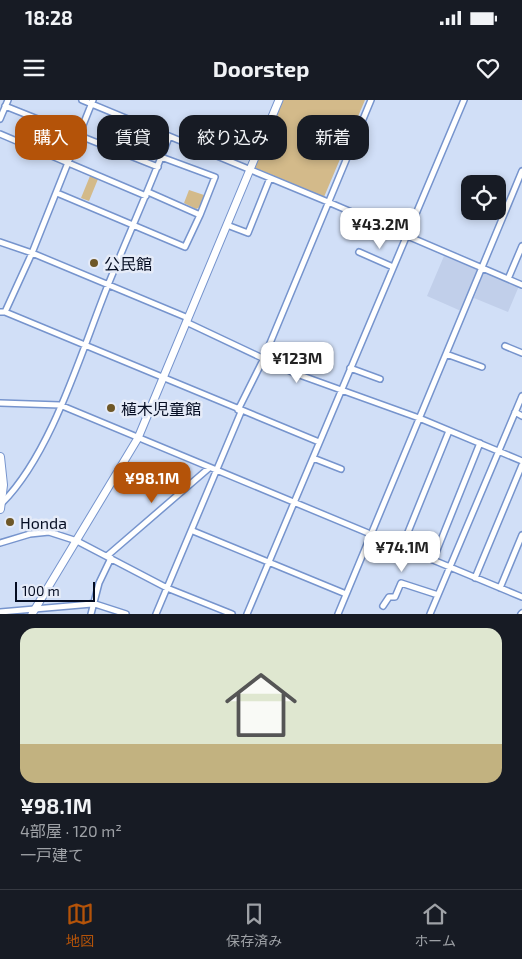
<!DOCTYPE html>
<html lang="ja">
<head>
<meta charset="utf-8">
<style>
	body { margin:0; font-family:"Exo 2","Noto Sans JP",sans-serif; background:#242831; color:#f1f3f6; height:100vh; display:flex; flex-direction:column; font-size:19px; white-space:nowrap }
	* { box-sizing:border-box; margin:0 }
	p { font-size:16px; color:#9ea1a6 }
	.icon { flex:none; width:28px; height:28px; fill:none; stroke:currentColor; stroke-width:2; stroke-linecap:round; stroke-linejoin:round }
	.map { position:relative; height:514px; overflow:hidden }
	.drawer { display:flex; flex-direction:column; background:#171b24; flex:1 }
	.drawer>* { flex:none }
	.hud { position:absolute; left:15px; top:15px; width:492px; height:45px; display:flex; gap:10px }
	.controls { position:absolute; left:461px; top:75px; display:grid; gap:10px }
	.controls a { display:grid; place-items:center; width:45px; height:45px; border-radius:10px; background:#171b24; box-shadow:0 2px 8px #0003; font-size:25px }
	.scale { position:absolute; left:15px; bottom:12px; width:80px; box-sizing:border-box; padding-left:5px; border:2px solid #050d22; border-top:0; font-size:14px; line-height:18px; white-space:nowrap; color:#050d22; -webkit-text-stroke:4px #e5ebf8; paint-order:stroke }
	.price { position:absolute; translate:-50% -42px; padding:0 11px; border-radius:10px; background:#fff; color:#222; font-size:16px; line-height:32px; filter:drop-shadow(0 1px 2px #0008) }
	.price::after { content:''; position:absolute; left:50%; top:30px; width:15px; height:11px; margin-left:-8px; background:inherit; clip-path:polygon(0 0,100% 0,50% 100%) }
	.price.current { background:#b45309; color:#fff }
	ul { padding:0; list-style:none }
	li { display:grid; align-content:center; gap:10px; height:265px; padding:0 20px }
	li+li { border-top:1px solid #363941 }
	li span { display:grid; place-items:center; height:155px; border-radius:15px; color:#555 }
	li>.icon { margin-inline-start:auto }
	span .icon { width:90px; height:90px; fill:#fffc; stroke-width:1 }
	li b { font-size:21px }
	.tag { padding:0 18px; border-radius:15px; background:#171b24; box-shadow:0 2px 8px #0003; font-size:18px; line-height:45px }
	.tag.current { background:#b45309; color:#fff }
	.status { display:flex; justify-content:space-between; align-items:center; height:35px; padding:0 25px; background:#171b24; direction:ltr }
	.status svg { height:14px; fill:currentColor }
	header { display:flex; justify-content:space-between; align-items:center; height:65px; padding:0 20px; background:#171b24; font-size:22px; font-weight:700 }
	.tabs { display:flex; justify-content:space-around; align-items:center; height:70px; border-top:1px solid #363941; background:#171b24; font-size:14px; color:#9ea1a6 }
	.tabs a { display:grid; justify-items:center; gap:2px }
	.tabs .current { color:#b45309 }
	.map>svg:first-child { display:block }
	.built { fill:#c1cfea }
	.green { fill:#d3ba8a }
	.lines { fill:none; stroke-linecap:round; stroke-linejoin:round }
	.street-casing { stroke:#7694cd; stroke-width:8 }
	.secondary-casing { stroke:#7694cd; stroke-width:9 }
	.primary-casing { stroke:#7694cd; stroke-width:10 }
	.street { stroke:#fff; stroke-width:5 }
	.secondary { stroke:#fff; stroke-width:7 }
	.primary { stroke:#fff; stroke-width:8 }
	.poi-dot { fill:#6e5727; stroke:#e5ebf8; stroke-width:2 }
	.labels { text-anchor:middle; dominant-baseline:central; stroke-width:5; stroke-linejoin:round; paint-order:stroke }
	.poi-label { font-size:16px; fill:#050d22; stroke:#e5ebf8; text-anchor:start }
</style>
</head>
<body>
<div class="status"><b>18:28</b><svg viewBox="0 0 49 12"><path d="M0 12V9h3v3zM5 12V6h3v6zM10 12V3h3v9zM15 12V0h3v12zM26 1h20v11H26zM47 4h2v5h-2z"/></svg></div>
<header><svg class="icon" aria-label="menu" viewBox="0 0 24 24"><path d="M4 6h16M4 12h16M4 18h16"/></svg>Doorstep<svg class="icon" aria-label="heart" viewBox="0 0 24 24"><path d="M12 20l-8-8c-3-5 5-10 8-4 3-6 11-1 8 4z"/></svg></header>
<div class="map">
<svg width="522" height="514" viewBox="0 0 522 514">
	<rect width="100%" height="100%" fill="#d1dff7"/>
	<!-- built -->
	<path class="built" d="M444 156 478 170 461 211 427 196Z
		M484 172 519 186 508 212 474 198Z"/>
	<!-- green -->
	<path class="green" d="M282 0H365L324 97 255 68Z
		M38 21 46 24 36 47 29 44Z
		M90 76 98 79 89 101 81 98Z
		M189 90 204 95 200 107 196 109 184 103Z"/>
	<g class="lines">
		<defs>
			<path id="street" d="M82 0 328 102 522 185
				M5 6 158 67
				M0 19 8 0
				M0 34 146 96
				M161 57 215 77 200 115
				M57 93 185 147 200 115 148 92
				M227 125 248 133 270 78
				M0 142 32 153 188 218
				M359 152 393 167
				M508 179 522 146
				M0 212H5L32 153 93 0
				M5 212 319 342
				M186 222 294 273 419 318 522 361
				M505 246 522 253
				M446 254 482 267
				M350 268 380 279
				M0 303 60 305 522 497
				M238 310 263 260 371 0
				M515 312 522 316
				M313 358 341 369
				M2 403C52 353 81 252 108 185 128 136 150 87 169 37
				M193 431 346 494
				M0 443 30 434 49 432 77 441 167 488 232 514
				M402 447 449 331
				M107 456 209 368
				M433 460 480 343
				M475 478 522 365
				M500 488 522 435
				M92 503 126 514
				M383 506 389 497H395L401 483 438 495
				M0 512 92 504
				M91 514 99 483 111 458
				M156 514 241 312
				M247 514 464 0
				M338 514 522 71
				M430 514 522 296
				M521 514 522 513"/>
			<path id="secondary" d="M32 514 138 338 279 0"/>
			<path id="primary" d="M0 357 3 385 0 409"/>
		</defs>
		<!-- street casing -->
		<use href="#street" class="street-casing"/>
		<!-- secondary casing -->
		<use href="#secondary" class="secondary-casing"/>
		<!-- primary casing -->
		<use href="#primary" class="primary-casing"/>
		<!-- street -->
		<use href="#street" class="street"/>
		<!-- secondary -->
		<use href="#secondary" class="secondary"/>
		<!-- primary -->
		<use href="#primary" class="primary"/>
	</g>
	<!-- markers -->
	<g class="poi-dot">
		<circle cx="94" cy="163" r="5"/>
		<circle cx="111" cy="308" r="5"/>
		<circle cx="10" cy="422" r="5"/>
	</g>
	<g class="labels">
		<!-- poi labels -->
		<g class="poi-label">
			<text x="104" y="163">公民館</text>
			<text x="121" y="308">植木児童館</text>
			<text x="20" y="422">Honda</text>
		</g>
	</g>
</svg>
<div class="controls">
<a><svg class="icon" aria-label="locate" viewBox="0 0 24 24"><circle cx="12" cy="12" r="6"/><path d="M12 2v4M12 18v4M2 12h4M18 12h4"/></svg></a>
</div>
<div class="scale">100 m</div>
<b class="price" style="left:380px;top:150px">¥43.2M</b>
<b class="price" style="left:297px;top:284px">¥123M</b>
<b class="price current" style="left:152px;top:404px">¥98.1M</b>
<b class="price" style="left:402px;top:473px">¥74.1M</b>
<div class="hud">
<a class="tag current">購入</a>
<a class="tag">賃貸</a>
<a class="tag">絞り込み</a>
<a class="tag">新着</a>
</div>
</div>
<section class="drawer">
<ul>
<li><span style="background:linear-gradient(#dfe7d0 75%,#c2b280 0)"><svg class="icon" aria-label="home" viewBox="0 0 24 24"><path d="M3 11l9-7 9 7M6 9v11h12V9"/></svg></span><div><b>¥98.1M</b><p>4部屋 · 120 m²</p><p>一戸建て</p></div></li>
</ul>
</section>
<nav class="tabs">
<a class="current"><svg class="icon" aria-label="map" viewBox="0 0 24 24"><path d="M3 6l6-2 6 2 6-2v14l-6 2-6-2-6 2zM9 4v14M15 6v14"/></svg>地図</a>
<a><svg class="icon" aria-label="saved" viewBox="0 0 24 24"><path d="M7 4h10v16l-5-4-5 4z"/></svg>保存済み</a>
<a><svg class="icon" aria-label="home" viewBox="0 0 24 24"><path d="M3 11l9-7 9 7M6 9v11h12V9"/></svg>ホーム</a>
</nav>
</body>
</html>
